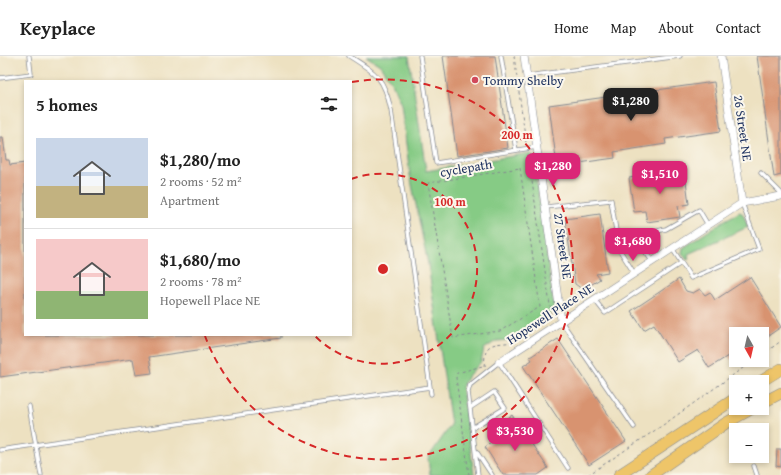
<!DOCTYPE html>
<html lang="en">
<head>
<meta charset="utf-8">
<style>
	body { margin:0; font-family:"Gentium Book Plus",serif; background:#f6f6f6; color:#222; height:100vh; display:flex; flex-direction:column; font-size:15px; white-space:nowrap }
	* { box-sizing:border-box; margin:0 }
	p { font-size:13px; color:#767676 }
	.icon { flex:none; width:22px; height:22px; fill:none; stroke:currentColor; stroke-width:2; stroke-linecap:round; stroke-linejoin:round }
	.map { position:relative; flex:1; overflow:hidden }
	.sheet { position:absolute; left:24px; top:24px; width:328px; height:256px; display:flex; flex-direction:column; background:#fff; border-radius:0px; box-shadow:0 2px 6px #0003 }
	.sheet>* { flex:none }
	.needle { width:26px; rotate:172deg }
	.fabs { position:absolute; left:729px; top:271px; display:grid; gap:8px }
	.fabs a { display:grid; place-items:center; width:40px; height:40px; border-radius:0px; background:#fff; box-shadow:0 2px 6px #0003; font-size:20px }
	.price { position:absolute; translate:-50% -34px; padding:0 9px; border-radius:8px; background:#db2777; color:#fff; font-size:13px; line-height:26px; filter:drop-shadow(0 1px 2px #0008) }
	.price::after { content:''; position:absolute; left:50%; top:24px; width:12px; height:9px; margin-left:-6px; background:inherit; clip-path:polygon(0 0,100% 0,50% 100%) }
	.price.selected { background:#222; color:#fff }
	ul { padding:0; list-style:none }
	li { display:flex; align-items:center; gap:12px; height:100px; padding:0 12px }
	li+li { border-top:1px solid #e0e0e0 }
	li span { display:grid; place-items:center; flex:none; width:112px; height:80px; border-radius:0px; color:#555 }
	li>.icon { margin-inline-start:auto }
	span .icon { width:48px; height:48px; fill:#fffc; stroke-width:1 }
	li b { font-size:17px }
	h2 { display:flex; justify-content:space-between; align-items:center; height:48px; padding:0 12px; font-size:17px }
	header { display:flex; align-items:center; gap:24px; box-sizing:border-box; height:56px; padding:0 20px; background:#fff; border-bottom:1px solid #e0e0e0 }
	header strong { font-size:19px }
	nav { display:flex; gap:22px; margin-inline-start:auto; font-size:14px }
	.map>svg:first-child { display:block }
	.green { fill:#86cb85; stroke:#507d72 }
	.building { fill:#d89370 }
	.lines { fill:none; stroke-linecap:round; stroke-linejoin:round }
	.lane-casing { stroke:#848890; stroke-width:5 }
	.street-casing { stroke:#848890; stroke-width:8 }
	.primary-casing { stroke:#848890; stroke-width:12 }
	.path { stroke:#848890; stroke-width:1; stroke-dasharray:3 3; stroke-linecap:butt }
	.lane { stroke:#fff; stroke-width:3.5 }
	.street { stroke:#fff; stroke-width:7 }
	.primary { stroke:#eec569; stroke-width:11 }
	.ring { fill:none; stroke:#d62828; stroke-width:2; stroke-dasharray:7 5 }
	.poi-dot { fill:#d1495b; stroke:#fbf7ec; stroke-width:1.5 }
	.labels { text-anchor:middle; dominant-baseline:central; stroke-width:4; stroke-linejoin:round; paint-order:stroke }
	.poi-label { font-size:13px; fill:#1b2f5e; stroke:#fbf7ec; text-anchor:start }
	.street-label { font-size:13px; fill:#1b2f5e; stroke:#fbf7ec }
	.centre { fill:#d62828; stroke:#fbf7ec; stroke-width:2 }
	.ring-label { font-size:12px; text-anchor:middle; font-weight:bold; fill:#d62828; stroke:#fbf7ec; stroke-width:4; stroke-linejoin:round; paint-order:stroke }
</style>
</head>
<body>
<header>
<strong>Keyplace</strong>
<nav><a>Home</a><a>Map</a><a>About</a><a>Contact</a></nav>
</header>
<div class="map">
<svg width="781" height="419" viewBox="0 0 781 419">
	<rect width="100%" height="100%" fill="#fbf7ec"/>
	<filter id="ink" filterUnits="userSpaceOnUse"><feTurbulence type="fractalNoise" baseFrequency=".025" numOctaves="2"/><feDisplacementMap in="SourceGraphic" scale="8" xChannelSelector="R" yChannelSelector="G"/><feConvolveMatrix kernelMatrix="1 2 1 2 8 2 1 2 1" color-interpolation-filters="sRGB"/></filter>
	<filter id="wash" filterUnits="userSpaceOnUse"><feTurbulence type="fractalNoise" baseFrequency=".012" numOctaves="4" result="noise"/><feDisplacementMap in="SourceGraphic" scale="16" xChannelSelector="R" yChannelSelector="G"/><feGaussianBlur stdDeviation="0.9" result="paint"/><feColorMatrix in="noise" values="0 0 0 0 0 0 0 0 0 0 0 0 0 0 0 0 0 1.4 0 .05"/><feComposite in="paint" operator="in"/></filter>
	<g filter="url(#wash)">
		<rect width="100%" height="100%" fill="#ede1c1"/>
		<!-- green -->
		<path class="green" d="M366 0H409L426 115 530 97 533 100 554 250 546 263 510 284 496 285 484 293 481 306 467 321 462 331 474 419H430L428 402 451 369 428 208 410 119 401 48 393 29 380 9Z
			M740 156 743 158 748 171 688 198 689 203 687 204 682 197 683 192 725 164Z"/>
		<g id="blocks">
			<!-- building -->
			<path class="building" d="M443 0H495L508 92 457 100Z
				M757 0H781V119L774 121Z
				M714 26 721 75 665 83 666 88 614 96 615 102 557 110 549 49Z
				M0 81H3L6 104H9L10 109 25 107V279H281V282L149 301 152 317 136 319 133 303 0 321Z
				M679 115V117H685L689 148 678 150 680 161 647 166 645 155 634 156 629 122Z
				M600 158 608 216 596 218 600 223 586 232 582 233 575 228 574 221 565 163Z
				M750 221 781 271 762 284V278H736V301L731 304 728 300 709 312 698 294 678 306 654 268 644 274 631 255 679 223 686 235 693 237 700 233 705 239 710 236 715 244Z
				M558 283 626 385 589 409 523 310 532 304 530 301Z
				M512 359 548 412 538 419H503L485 391 506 376 501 367Z
				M777 393H781V411L776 410Z"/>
		</g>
	</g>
	<g filter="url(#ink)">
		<use href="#blocks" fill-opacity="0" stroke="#848890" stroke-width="1"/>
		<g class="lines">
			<defs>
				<path id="lane" d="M349 0C376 17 384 21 391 54L431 338
					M420 0 436 107 537 91
					M501 0 516 94
					M527 20 680 0
					M0 22 31 18 29 0
					M761 117 781 137
					M546 151 611 144 619 193 634 217
					M672 192 691 222 759 193 742 147
					M652 205 640 188 639 179 666 173 699 154 708 169
					M594 243 605 257 681 207
					M561 265 634 371
					M29 350 41 419
					M470 352 494 336 505 352 472 372
					M0 394 430 331
					M476 395 492 419
					M754 410 757 419
					M478 419 468 336 470 329 499 306 568 412"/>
				<path id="street" d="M524 0 561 264
					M721 0 742 147
					M499 306 742 147 781 140"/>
				<path id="primary" d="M760 326 781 313
					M762 347 781 337
					M619 419 736 342
					M651 419 726 367 753 352"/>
			</defs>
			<!-- lane casing -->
			<use href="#lane" class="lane-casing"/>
			<!-- street casing -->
			<use href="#street" class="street-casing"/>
			<!-- primary casing -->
			<use href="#primary" class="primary-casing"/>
			<!-- path -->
			<path class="path" d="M514 0 526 87
				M520 112 540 251 500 275 453 282 428 127Z
				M762 299 781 285
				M484 310C485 304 484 297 488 292 494 286 504 288 512 286 521 283 546 264 551 256L528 98
				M469 419 456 322 457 317 486 309
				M588 419 666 367 754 304"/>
			<!-- lane -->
			<use href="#lane" class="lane"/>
			<!-- street -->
			<use href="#street" class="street"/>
			<!-- primary -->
			<use href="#primary" class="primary"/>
		</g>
	</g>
	<!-- distance rings -->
	<g class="ring">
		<path d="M351 123A95 95 0 1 1 315 280"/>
		<path d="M352 26A190 190 0 1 1 205 280"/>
	</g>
	<!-- markers -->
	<circle class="poi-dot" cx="475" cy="24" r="4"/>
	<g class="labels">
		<!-- poi labels -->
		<g class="poi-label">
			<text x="483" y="24">Tommy Shelby</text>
		</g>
		<!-- street labels -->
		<g class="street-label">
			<text transform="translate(743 72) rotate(82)">26 Street NE</text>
			<text transform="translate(466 112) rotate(-10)">cyclepath</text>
			<text transform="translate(563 190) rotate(82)">27 Street NE</text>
			<text transform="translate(550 258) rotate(-33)">Hopewell Place NE</text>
		</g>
	</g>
	<circle cx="383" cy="213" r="6" class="centre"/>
	<g class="ring-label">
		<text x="517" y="83">200 m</text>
		<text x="450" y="150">100 m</text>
	</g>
</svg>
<div class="fabs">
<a><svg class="needle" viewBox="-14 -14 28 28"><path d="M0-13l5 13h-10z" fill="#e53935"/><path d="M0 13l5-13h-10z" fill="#767676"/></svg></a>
<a>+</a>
<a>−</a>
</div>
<b class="price selected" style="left:631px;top:66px">$1,280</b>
<b class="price" style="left:553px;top:131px">$1,280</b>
<b class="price" style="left:660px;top:139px">$1,510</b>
<b class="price" style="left:633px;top:206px">$1,680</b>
<b class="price" style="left:515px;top:396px">$3,530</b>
<section class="sheet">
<h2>5 homes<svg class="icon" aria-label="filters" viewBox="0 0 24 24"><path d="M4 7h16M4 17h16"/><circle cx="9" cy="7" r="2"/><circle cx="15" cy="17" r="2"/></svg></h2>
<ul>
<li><span style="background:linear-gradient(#c9d6e8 60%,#c2b280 0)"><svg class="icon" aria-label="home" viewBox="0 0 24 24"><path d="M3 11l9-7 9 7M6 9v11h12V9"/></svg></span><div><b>$1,280/mo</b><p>2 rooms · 52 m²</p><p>Apartment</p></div></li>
<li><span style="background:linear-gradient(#f6c9c9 65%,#8fb573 0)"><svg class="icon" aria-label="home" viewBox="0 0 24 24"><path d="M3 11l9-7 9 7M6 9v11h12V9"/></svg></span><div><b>$1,680/mo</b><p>2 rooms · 78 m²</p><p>Hopewell Place NE</p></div></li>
</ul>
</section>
</div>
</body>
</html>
